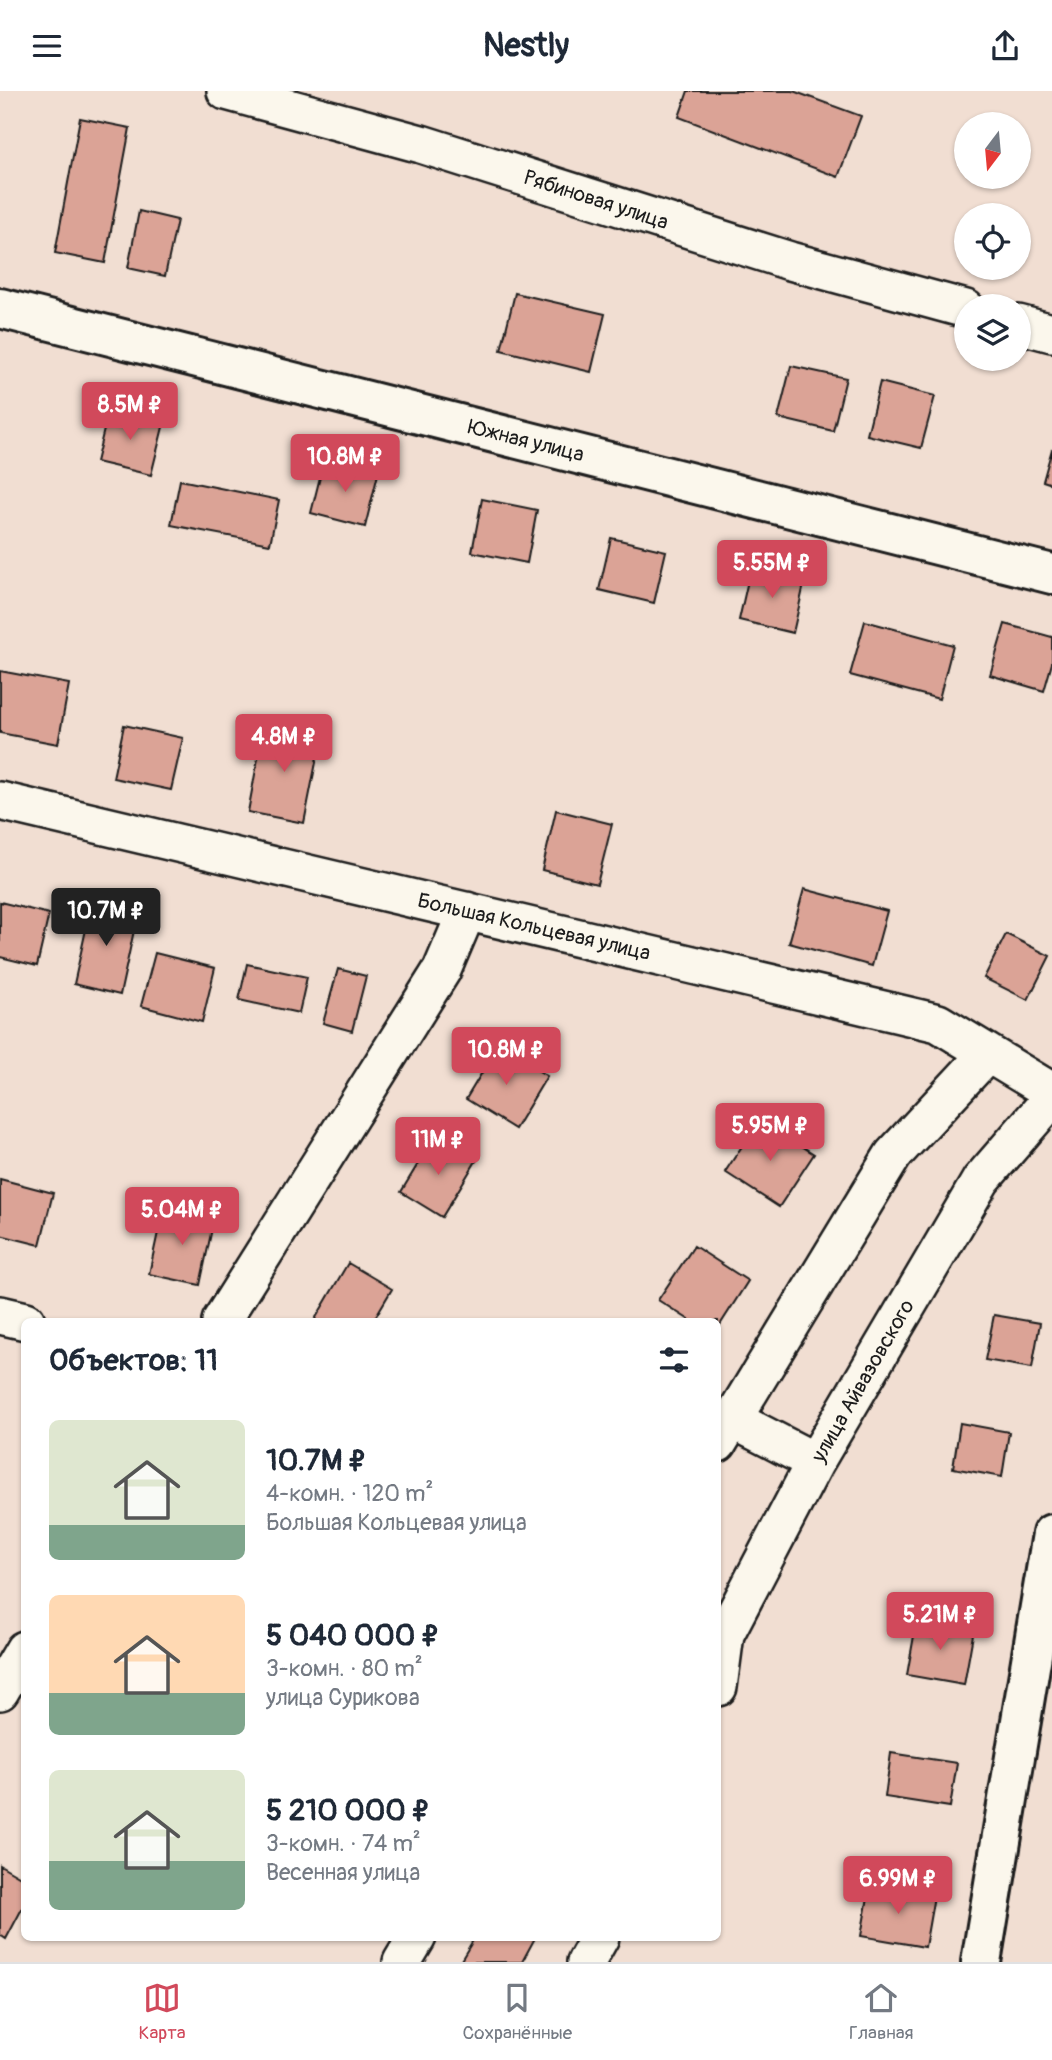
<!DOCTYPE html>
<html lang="ru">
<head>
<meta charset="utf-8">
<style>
	body { margin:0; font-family:Pangolin,sans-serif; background:#f2f2f3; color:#1f2937; height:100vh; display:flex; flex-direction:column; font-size:26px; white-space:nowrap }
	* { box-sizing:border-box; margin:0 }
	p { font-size:23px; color:#747a83 }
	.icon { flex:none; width:38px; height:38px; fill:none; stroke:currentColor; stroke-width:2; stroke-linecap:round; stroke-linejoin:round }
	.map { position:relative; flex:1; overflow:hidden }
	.panel { position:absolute; left:21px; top:1227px; width:700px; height:623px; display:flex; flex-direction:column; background:#fff; border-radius:10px; box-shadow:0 2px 5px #0004 }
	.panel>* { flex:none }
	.needle { width:46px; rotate:196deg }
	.controls { position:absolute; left:954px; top:21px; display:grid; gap:14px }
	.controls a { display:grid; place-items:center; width:77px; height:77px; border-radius:50%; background:#fff; box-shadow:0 2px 5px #0004; font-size:35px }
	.price { position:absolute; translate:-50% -60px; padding:0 16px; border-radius:7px; background:#d1495b; color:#fff; font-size:23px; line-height:46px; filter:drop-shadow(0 2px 4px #0008) }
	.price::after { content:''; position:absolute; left:50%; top:42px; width:21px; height:16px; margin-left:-10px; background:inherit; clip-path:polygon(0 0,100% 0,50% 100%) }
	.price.selected { background:#222; color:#fff }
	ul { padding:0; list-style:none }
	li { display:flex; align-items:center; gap:21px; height:175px; padding:0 28px }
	li span { display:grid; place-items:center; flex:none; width:196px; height:140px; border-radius:10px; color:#555 }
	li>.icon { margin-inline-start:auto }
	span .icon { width:84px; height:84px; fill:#fffc; stroke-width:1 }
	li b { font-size:30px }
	h2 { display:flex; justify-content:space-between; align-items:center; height:84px; padding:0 28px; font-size:30px }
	header { display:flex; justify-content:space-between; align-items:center; height:91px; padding:0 28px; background:#fff; font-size:32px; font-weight:700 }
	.tab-bar { display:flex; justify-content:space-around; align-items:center; height:98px; border-top:2px solid #e0e1e3; background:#fff; font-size:19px; color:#747a83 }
	.tab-bar a { display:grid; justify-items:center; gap:4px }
	.tab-bar .selected { color:#d1495b }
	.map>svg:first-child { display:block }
	.building { fill:#dba396; stroke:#1c1c1c; stroke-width:2 }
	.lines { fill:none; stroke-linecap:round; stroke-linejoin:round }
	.street-casing { stroke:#1c1c1c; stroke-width:42 }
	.secondary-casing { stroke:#1c1c1c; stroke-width:44 }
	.street { stroke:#fbf7ec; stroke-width:37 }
	.secondary { stroke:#fbf7ec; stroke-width:38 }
	.labels { text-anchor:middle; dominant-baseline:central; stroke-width:5; stroke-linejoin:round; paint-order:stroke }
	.street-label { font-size:21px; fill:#1c1c1c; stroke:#fbf7ec }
</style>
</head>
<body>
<header><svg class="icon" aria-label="menu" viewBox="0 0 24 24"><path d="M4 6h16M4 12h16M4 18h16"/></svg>Nestly<svg class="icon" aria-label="share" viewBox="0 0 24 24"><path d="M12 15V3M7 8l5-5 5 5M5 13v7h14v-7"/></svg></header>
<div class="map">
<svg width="1052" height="1871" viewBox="0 0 1052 1871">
	<rect width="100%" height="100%" fill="#f1ded2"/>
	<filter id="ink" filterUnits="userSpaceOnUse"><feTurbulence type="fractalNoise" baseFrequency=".0143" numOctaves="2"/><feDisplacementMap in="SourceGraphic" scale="14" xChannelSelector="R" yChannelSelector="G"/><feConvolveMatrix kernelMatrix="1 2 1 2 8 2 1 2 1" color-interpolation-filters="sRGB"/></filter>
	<g filter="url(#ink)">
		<!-- building -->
		<path class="building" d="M688 0H793L861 25 838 86 679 26Z
			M80 27 130 37 105 172 55 162Z
			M139 120 177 129 165 185 128 177Z
			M515 202 605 223 591 281 501 259Z
			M791 275 846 287 833 340 778 327Z
			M880 291 935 305 921 357 867 344Z
			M109 318 164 332 151 384 96 371Z
			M1052 358V393L1043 390Z
			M324 370 378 383 365 436 311 422Z
			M180 389 279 409 270 453 171 434Z
			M482 408 537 419 527 472 472 461Z
			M611 447 666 460 654 512 599 499Z
			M751 476 805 489 793 542 739 529Z
			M865 530 953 554 939 608 850 584Z
			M1005 533 1052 546V572L1044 600 990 584Z
			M0 580 69 593 58 653 0 642Z
			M124 634 183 647 171 699 113 687Z
			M264 635 321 646 304 732 248 721Z
			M556 719 612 733 597 793 542 779Z
			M804 798 887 820 872 875 789 852Z
			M0 811 49 823 37 875 0 866Z
			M92 811 138 821 120 904 74 893Z
			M1006 843 1050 865 1028 909 984 887Z
			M155 862 215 877 202 931 141 915Z
			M247 873 307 886 299 922 239 909Z
			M338 878 366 885 352 940 323 932Z
			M498 955 547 985 515 1038 466 1008Z
			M760 1028 814 1063 779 1116 725 1081Z
			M435 1045 476 1070 442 1126 401 1101Z
			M0 1088 53 1102 40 1154 0 1144Z
			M163 1118 214 1128 200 1194 149 1183Z
			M694 1155 748 1190 718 1237V1230H691L658 1209Z
			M348 1172 392 1198 373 1230H314Z
			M994 1224 1040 1232 1032 1277 985 1269Z
			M960 1332 1009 1341 1002 1386 953 1377Z
			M917 1528 974 1538 964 1594 907 1584Z
			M891 1662 957 1672 950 1716 885 1706Z
			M0 1774 24 1788V1814L6 1848 0 1844Z
			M870 1795 934 1805 925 1856 861 1845Z
			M475 1846H533L535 1847 522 1871H460Z"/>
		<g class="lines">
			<defs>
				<path id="street" d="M226 0 421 53 790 170 966 218
					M1018 233 1052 242
					M0 710 938 932 1052 1001
					M0 1224 26 1230
					M221 1230 442 879 467 820
					M732 1328 815 1371
					M718 1352 893 1064 987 963
					M718 1596 725 1543 815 1371 981 1089 1052 1007
					M0 1600 24 1559
					M402 1871 417 1846
					M586 1871 600 1846"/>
				<path id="secondary" d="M0 217 1052 483
					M981 1871 1052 1443"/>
			</defs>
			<!-- street casing -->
			<use href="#street" class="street-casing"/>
			<!-- secondary casing -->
			<use href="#secondary" class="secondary-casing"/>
			<!-- street -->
			<use href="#street" class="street"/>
			<!-- secondary -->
			<use href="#secondary" class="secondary"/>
		</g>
	</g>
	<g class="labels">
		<!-- street labels -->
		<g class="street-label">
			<text transform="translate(596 109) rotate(18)">Рябиновая улица</text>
			<text transform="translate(526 350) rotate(14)">Южная улица</text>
			<text transform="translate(534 836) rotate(13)">Большая Кольцевая улица</text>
			<text transform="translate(863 1290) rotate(-60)">улица Айвазовского</text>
		</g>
	</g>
</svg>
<div class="controls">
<a><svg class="needle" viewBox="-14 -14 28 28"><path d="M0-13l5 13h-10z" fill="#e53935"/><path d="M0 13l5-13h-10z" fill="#747a83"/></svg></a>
<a><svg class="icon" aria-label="locate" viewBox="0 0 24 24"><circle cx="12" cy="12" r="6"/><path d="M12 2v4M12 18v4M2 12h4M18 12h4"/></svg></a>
<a><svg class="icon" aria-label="layers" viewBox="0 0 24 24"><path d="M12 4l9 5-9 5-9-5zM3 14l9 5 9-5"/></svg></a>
</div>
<b class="price" style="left:130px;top:351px">8.5M ₽</b>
<b class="price" style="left:345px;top:403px">10.8M ₽</b>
<b class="price" style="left:772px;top:509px">5.55M ₽</b>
<b class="price" style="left:284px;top:683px">4.8M ₽</b>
<b class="price selected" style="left:106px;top:857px">10.7M ₽</b>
<b class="price" style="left:506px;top:996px">10.8M ₽</b>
<b class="price" style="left:770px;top:1072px">5.95M ₽</b>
<b class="price" style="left:438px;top:1086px">11M ₽</b>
<b class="price" style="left:182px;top:1156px">5.04M ₽</b>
<b class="price" style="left:940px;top:1561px">5.21M ₽</b>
<b class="price" style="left:898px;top:1825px">6.99M ₽</b>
<section class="panel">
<h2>Объектов: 11<svg class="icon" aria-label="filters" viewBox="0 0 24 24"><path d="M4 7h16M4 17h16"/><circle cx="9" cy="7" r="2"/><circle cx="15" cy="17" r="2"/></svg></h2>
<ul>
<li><span style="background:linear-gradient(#dfe7d0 75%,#7fa58c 0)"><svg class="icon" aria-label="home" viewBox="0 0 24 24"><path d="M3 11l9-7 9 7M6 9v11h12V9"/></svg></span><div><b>10.7M ₽</b><p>4-комн. · 120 m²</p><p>Большая Кольцевая улица</p></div></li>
<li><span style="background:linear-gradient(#ffd9b3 70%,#7fa58c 0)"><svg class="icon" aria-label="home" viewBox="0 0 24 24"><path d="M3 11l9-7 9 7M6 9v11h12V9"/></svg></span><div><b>5 040 000 ₽</b><p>3-комн. · 80 m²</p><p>улица Сурикова</p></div></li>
<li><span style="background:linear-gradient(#dfe7d0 65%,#7fa58c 0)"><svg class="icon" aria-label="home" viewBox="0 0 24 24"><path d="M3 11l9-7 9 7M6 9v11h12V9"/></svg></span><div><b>5 210 000 ₽</b><p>3-комн. · 74 m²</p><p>Весенная улица</p></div></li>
</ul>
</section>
</div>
<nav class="tab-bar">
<a class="selected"><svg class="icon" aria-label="map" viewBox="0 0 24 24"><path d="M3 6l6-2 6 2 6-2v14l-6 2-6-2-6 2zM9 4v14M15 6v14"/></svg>Карта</a>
<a><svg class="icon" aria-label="saved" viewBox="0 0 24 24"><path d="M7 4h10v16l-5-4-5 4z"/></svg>Сохранённые</a>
<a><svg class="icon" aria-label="home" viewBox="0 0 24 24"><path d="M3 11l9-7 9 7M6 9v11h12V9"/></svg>Главная</a>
</nav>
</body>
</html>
